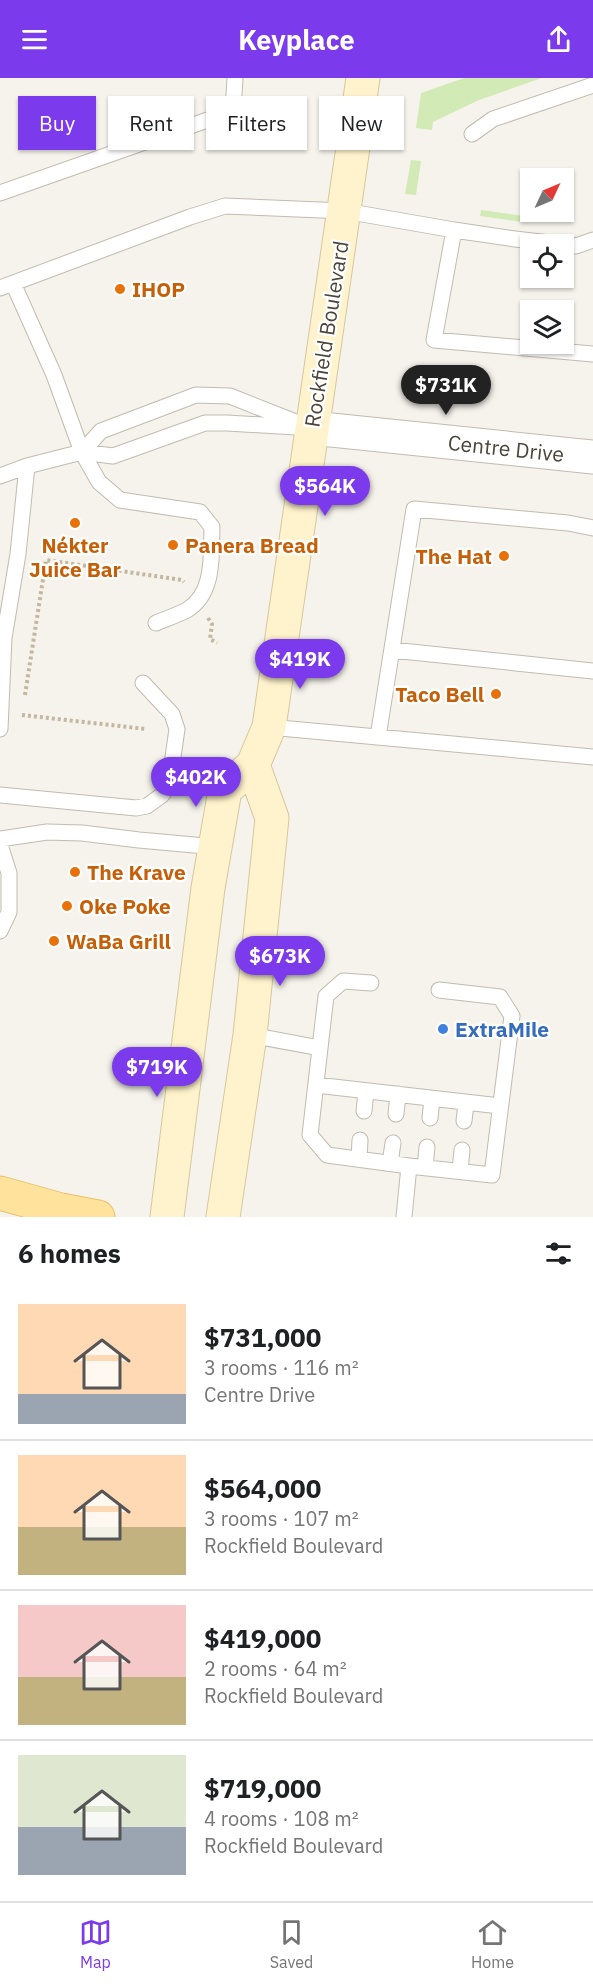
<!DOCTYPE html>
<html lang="en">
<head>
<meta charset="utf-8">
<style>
	body { margin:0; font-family:"IBM Plex Sans",sans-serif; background:#f6f6f6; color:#202124; height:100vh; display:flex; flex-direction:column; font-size:22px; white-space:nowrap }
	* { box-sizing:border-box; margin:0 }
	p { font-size:20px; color:#757577 }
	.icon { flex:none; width:33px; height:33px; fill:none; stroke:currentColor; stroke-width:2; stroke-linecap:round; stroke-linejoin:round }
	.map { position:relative; height:1139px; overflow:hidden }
	.details { display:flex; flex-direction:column; background:#fff; flex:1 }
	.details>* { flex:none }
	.guide { position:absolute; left:18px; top:18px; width:558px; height:54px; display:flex; gap:12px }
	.needle { width:39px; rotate:46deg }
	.buttons { position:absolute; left:520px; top:90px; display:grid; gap:12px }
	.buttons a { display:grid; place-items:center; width:54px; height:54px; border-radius:0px; background:#fff; box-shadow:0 2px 4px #0004; font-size:30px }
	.price { position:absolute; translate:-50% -51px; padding:0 14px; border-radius:21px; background:#7c3aed; color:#fff; font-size:20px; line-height:39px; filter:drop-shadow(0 2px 3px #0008) }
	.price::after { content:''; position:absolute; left:50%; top:36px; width:18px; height:14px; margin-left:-9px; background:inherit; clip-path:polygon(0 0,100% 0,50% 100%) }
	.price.selected { background:#222; color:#fff }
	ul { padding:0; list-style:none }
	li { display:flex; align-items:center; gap:18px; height:150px; padding:0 18px }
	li+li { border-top:2px solid #e0e0e0 }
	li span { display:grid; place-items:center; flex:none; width:168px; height:120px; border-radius:0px; color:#555 }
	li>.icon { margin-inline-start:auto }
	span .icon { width:72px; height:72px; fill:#fffc; stroke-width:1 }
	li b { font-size:26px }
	h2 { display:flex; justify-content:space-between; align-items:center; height:72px; padding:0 18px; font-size:26px }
	.tag { padding:0 21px; border-radius:0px; background:#fff; box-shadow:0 2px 4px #0004; font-size:21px; line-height:54px }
	.tag.selected { background:#7c3aed; color:#fff }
	header { display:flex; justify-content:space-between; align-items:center; height:78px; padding:0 18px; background:#7c3aed; color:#fff; font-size:27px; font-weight:800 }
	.tabs { display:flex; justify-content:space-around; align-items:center; height:84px; border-top:2px solid #e0e0e0; background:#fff; font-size:16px; color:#757577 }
	.tabs a { display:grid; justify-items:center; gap:3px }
	.tabs .selected { color:#7c3aed }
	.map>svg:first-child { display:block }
	.green { fill:#d2eab5 }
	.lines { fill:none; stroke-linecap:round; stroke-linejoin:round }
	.service-casing { stroke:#c2bbae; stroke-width:17 }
	.tertiary-casing { stroke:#c2bbae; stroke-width:35 }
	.secondary-casing { stroke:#d6c79b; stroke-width:35 }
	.primary-casing { stroke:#e6c16a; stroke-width:35 }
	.path { stroke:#c4b79f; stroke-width:4; stroke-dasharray:3 3; stroke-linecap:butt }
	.service { stroke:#fff; stroke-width:15 }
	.tertiary { stroke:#fff; stroke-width:33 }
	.secondary { stroke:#fff3cd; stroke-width:33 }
	.primary { stroke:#ffe39c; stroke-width:33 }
	.food-dot { fill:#e8710a; stroke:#fff; stroke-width:2 }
	.shop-dot { fill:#3f7fe0; stroke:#fff; stroke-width:2 }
	.labels { text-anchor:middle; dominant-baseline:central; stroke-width:4.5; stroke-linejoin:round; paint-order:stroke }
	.food-label { font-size:21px; font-weight:bold; fill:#c56008; stroke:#fff; text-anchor:start }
	.street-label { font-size:21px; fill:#4b4439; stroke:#fff }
	.shop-label { font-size:21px; font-weight:bold; fill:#366cbe; stroke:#fff; text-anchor:start }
</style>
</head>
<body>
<header><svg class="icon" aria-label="menu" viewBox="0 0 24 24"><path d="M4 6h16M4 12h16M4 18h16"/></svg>Keyplace<svg class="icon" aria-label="share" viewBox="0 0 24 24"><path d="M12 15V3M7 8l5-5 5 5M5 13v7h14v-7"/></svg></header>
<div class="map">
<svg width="593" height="1139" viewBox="0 0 593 1139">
	<rect width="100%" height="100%" fill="#f6f3ec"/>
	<!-- green -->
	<path class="green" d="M464 0H542L479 22 433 44 432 52 416 50 421 15Z
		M411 82 421 83 416 117 405 116Z
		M481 132 524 138 523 144 480 138Z"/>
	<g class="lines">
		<defs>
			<path id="service" d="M472 56 493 41 593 7
				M0 115 233 33 235 0
				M454 152 515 161 576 168 593 162
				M13 205 54 297 82 374 99 404 120 422 200 434 212 449C211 477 215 515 187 532 177 537 166 541 156 545
				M0 210 190 139 225 128 345 133 454 152 434 262 593 276
				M82 374 101 353 196 317 230 318 298 345
				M0 398 27 388 82 374 113 378 205 345H227L312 350
				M392 572 593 593
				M269 649 593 679
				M0 651 4 560 18 476 27 388
				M378 659 414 431 568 445 593 450
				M0 717 136 730 147 728 162 717 169 707 177 651 172 636 143 605
				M0 761 47 754 82 755 139 762 216 769
				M0 767 9 795V834L0 853
				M250 957 320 970 310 1057 327 1077 409 1088 404 1139
				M320 970 326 918 343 903 371 905
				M316 1007 500 1028
				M364 1033 366 1013
				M396 1036 398 1016
				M430 1040 432 1021
				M464 1043 466 1025
				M359 1081 360 1062
				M390 1085 393 1065
				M409 1088 492 1097 512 938 500 919 439 912
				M425 1089 427 1069
				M460 1093 462 1072"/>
			<path id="tertiary" d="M312 350 593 379"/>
			<path id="secondary" d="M167 1139 208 810 225 712 253 687 269 649 363 0
				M223 1139 250 957 272 740 253 687"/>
			<path id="primary" d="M0 1115 61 1132 98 1139"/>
		</defs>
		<!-- service casing -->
		<use href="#service" class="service-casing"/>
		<!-- tertiary casing -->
		<use href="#tertiary" class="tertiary-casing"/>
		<!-- secondary casing -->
		<use href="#secondary" class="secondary-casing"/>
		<!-- primary casing -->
		<use href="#primary" class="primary-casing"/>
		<!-- path -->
		<path class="path" d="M208 540 212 546 210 561 217 565
			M25 617 46 482 182 502 184 504
			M22 637 146 651"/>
		<!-- service -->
		<use href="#service" class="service"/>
		<!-- tertiary -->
		<use href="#tertiary" class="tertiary"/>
		<!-- secondary -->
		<use href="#secondary" class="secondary"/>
		<!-- primary -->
		<use href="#primary" class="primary"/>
	</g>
	<!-- markers -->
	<g class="food-dot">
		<circle cx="120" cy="211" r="6"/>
		<circle cx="75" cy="445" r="6"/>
		<circle cx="173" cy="467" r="6"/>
		<circle cx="504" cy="478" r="6"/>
		<circle cx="496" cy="616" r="6"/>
		<circle cx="75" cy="794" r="6"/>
		<circle cx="67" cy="828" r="6"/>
		<circle cx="54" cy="863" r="6"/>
	</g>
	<circle class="shop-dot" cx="443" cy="951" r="6"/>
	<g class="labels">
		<!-- food labels -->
		<g class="food-label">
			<text x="132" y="211">IHOP</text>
			<text x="75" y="467" text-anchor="middle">Nékter<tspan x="75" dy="24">Juice Bar</tspan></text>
			<text x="185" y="467">Panera Bread</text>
			<text x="492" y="478" text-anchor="end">The Hat</text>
			<text x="484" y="616" text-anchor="end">Taco Bell</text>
			<text x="87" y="794">The Krave</text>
			<text x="79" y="828">Oke Poke</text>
			<text x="66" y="863">WaBa Grill</text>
		</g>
		<!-- street labels -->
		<g class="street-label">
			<text transform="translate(326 256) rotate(-81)">Rockfield Boulevard</text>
			<text transform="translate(506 370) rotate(6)">Centre Drive</text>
		</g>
		<!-- shop labels -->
		<g class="shop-label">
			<text x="455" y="951">ExtraMile</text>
		</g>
	</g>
</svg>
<div class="buttons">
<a><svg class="needle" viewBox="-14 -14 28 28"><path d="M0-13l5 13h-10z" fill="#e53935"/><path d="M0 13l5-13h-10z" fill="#757577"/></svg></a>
<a><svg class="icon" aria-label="locate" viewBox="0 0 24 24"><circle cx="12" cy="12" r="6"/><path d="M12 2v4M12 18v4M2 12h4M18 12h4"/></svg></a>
<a><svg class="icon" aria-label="layers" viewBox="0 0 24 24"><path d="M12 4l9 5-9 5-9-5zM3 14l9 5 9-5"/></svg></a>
</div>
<b class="price selected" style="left:446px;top:338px">$731K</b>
<b class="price" style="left:325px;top:439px">$564K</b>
<b class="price" style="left:300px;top:612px">$419K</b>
<b class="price" style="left:196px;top:730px">$402K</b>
<b class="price" style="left:280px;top:909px">$673K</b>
<b class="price" style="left:157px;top:1020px">$719K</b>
<div class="guide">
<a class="tag selected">Buy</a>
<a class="tag">Rent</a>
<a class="tag">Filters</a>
<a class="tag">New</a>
</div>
</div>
<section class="details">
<h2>6 homes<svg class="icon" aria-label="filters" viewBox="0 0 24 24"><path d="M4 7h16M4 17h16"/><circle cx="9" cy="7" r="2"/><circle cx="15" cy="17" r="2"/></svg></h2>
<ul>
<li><span style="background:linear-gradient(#ffd9b3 75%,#9aa5b1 0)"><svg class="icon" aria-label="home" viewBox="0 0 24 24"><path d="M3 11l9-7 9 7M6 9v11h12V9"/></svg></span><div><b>$731,000</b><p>3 rooms · 116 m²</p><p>Centre Drive</p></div></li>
<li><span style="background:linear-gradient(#ffd9b3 60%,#c2b280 0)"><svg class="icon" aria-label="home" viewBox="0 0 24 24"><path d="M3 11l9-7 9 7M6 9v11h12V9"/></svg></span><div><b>$564,000</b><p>3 rooms · 107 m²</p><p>Rockfield Boulevard</p></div></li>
<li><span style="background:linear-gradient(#f6c9c9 60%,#c2b280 0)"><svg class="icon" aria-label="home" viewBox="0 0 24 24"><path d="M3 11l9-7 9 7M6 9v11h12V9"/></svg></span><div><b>$419,000</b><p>2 rooms · 64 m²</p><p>Rockfield Boulevard</p></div></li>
<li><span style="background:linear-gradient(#dfe7d0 60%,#9aa5b1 0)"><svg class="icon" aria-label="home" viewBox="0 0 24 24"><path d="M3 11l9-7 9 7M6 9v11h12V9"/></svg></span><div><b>$719,000</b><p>4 rooms · 108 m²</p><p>Rockfield Boulevard</p></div></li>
</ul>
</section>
<nav class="tabs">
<a class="selected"><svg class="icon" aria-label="map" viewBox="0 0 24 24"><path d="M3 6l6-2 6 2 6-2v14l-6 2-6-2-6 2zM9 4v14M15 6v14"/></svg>Map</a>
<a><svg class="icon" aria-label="saved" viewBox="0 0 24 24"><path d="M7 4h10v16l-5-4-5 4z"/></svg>Saved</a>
<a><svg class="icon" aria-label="home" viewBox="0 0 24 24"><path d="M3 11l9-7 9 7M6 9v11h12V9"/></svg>Home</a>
</nav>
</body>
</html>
